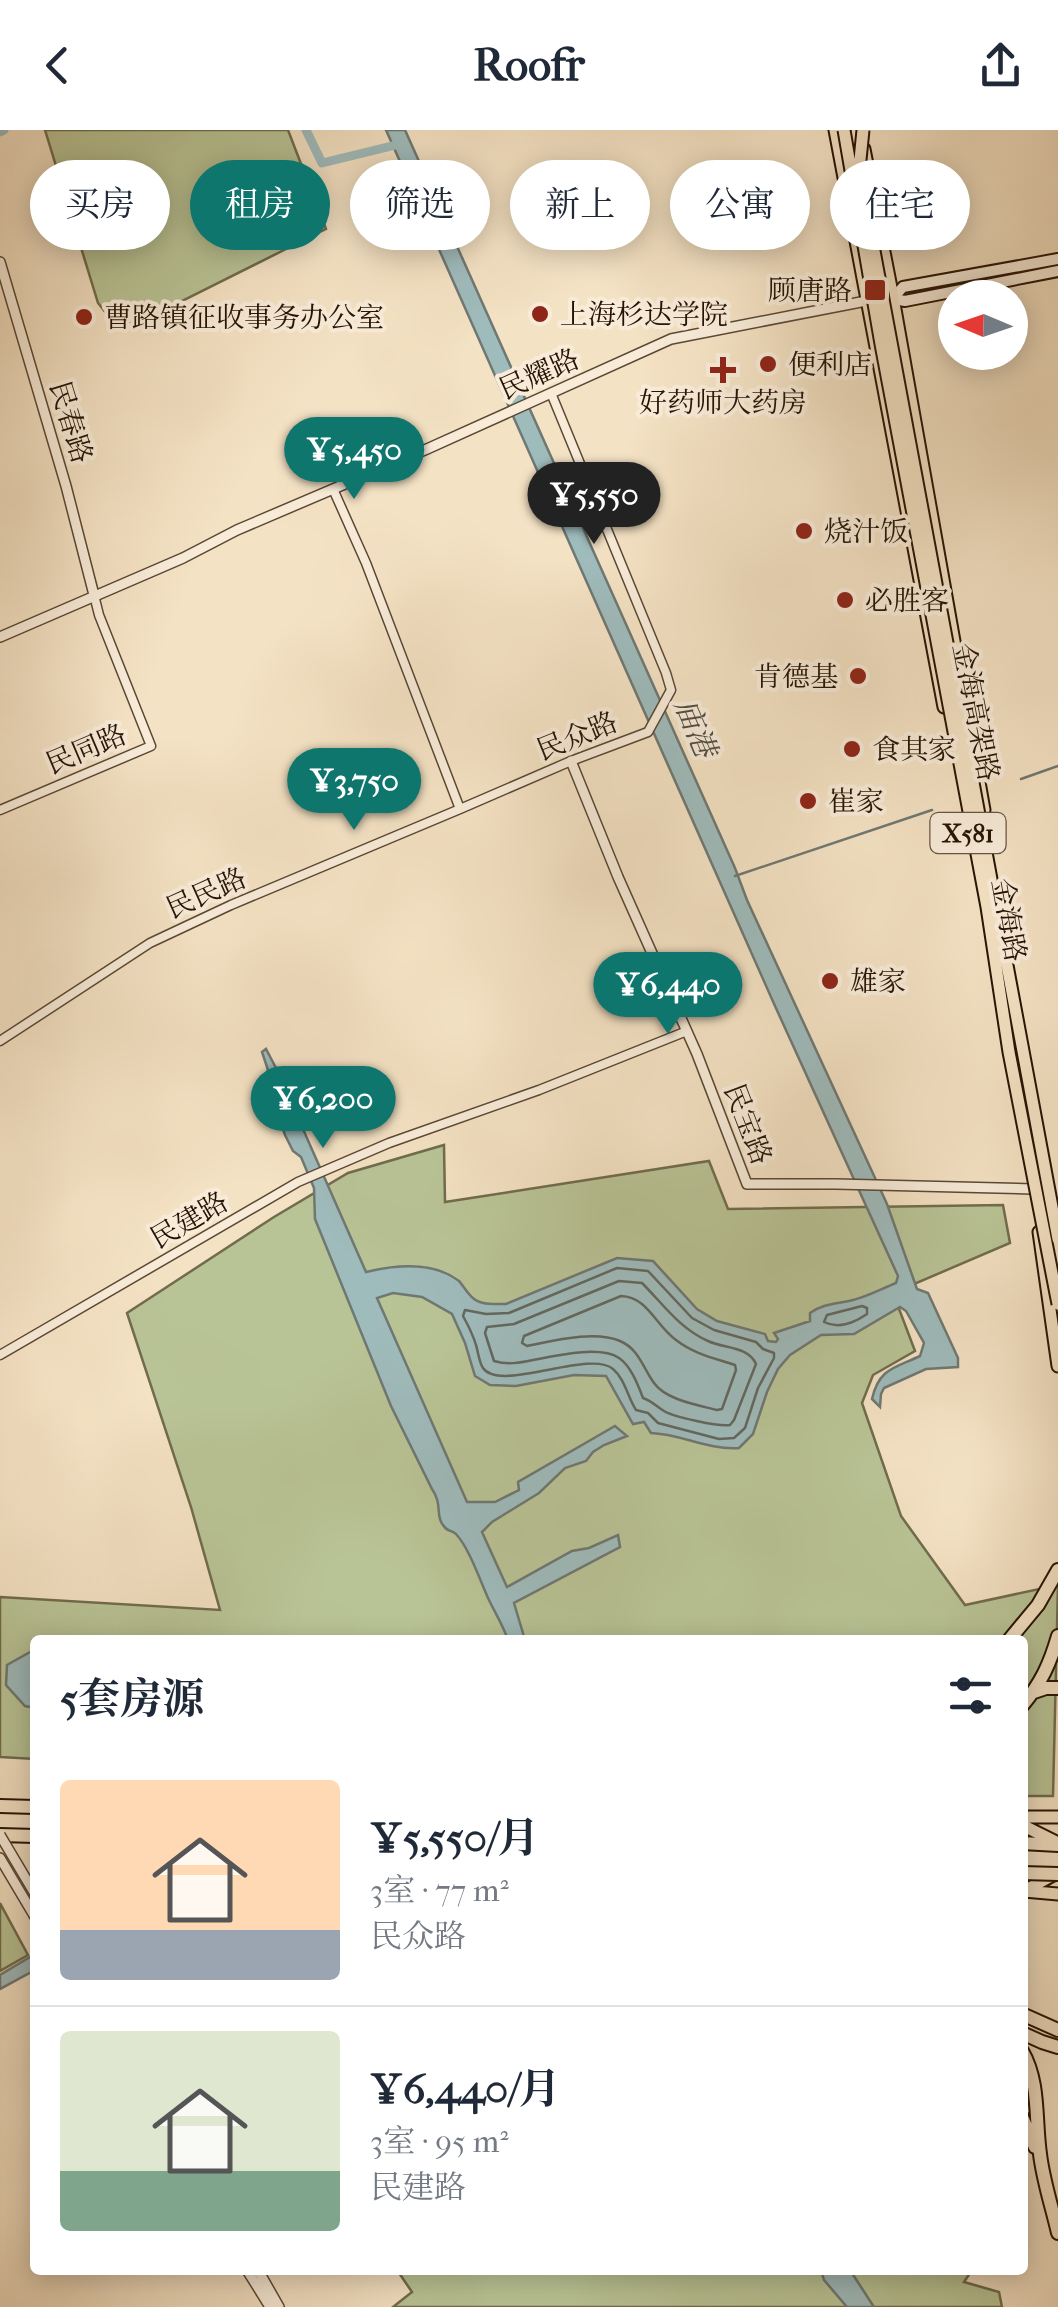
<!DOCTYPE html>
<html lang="zh">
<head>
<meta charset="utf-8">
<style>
	body { margin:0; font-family:"IM FELL French Canon","Noto Serif SC",serif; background:#f2f2f3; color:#1f2937; height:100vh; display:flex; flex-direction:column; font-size:38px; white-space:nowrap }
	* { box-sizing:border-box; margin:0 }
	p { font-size:32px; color:#747a83 }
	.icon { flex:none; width:55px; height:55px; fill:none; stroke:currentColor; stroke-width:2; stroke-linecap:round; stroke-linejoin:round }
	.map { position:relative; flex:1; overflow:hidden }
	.sheet { position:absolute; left:30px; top:1505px; width:998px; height:640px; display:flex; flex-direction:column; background:#fff; border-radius:10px; box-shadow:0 5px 25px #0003 }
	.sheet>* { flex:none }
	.guide { position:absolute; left:30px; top:30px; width:1000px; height:90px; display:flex; gap:20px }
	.needle { width:65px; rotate:272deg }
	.controls { position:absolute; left:938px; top:150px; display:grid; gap:20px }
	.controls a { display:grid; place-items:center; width:90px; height:90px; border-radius:50%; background:#fff; box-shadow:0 5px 25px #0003; font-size:50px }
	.price { position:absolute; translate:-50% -85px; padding:0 22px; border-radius:35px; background:#0f766e; color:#fff; font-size:32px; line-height:65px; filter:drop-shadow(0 2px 5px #0008) }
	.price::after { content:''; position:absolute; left:50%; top:60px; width:30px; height:22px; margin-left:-15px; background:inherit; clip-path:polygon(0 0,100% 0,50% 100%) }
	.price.selected { background:#222; color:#fff }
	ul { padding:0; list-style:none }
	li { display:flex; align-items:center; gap:30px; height:250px; padding:0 30px }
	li+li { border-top:2px solid #e0e1e3 }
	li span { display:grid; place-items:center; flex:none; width:280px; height:200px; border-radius:10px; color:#555 }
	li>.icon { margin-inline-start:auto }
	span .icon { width:120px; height:120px; fill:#fffc; stroke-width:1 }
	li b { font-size:42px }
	h2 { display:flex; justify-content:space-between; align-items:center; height:120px; padding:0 30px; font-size:42px }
	.chip { padding:0 35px; border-radius:45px; background:#fff; box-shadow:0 5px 25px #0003; font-size:35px; line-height:90px }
	.chip.selected { background:#0f766e; color:#fff }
	header { display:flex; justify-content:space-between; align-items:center; height:130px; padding:0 30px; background:#fff; font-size:45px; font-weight:800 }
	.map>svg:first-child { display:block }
	.green { fill:#b9c496; stroke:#706c4d; stroke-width:2.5 }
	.water { fill:#9fbcbd; stroke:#6f7873; stroke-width:2.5 }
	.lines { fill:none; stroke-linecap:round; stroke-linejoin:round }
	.shore { stroke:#626860; stroke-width:2.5 }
	.stream { stroke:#6f7873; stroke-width:2.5 }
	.canal { stroke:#9fbcbd; stroke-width:9 }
	.minor-casing { stroke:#5a4734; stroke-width:11 }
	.tertiary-casing { stroke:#5a4734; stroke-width:12 }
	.secondary-casing { stroke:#261304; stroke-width:14 }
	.primary-casing { stroke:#261304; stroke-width:15 }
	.motorway-casing { stroke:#261304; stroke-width:16 }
	.minor { stroke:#f8ecd9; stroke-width:8 }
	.tertiary { stroke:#f8ecd9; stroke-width:9 }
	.secondary { stroke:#f8ecd9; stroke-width:10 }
	.primary { stroke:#f4e2c4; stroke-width:11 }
	.motorway { stroke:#f4e2c4; stroke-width:12 }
	.tertiary-bridge-casing { stroke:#5a4734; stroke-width:12; stroke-linecap:butt }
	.trunk-bridge-casing { stroke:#261304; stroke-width:15; stroke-linecap:butt }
	.motorway-bridge-casing { stroke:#261304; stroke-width:16; stroke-linecap:butt }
	.tertiary-bridge { stroke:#f8ecd9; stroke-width:9 }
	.trunk-bridge { stroke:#f4e2c4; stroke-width:11 }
	.motorway-bridge { stroke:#f4e2c4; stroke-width:12 }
	.poi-dot { fill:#8f2418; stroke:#f8ecd9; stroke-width:4 }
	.labels { text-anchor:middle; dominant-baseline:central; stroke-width:8; stroke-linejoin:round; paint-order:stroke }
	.shield { fill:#f8ecd9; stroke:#655444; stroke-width:2.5 }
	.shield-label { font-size:25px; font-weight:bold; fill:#261304 }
	.poi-label { font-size:28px; fill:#261304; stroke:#f8ecd9; text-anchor:start }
	.street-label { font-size:28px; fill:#261304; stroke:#f8ecd9 }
	.water-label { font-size:30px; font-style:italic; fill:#504e45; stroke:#f8ecd9 }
</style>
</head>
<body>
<header><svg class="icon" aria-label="back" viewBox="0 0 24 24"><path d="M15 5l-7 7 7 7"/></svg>Roofr<svg class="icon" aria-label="share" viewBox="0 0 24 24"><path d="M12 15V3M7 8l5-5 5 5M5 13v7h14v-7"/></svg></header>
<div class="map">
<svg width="1058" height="2177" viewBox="0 0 1058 2177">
	<rect width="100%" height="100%" fill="#f4e2c4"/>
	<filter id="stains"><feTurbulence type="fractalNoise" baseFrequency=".002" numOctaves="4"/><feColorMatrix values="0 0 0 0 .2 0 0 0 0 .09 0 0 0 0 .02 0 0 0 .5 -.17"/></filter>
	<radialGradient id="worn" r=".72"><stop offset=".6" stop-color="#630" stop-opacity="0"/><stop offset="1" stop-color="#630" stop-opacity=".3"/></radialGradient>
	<!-- green -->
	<path class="green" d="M45 0H288L326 99 138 193H114L98 173Z
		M444 1015 445 1072 709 1031 728 1079 1003 1075 1010 1113 893 1163 915 1221 873 1245 862 1273 901 1386 965 1475 1058 1455 1053 1666H1023L1022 1510H35V1629L0 1627V1467L220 1480 191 1377 127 1183 274 1087 348 1043Z
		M0 1773 28 1825 0 1841Z
		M397 2140H972L964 2152 999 2162 1002 2177H393L412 2162Z"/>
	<!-- water -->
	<path class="water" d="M386 0H405L735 738 747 770 887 1074 917 1159 928 1163 958 1228V1237L926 1239 884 1258 881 1264 880 1277 872 1269C879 1238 895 1238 920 1226L924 1213 906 1181 900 1177 854 1204 821 1205 790 1225 778 1239 767 1262 753 1304 739 1318C706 1320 682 1304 651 1303L644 1292 633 1294 606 1246 574 1245 516 1256 490 1255 475 1246 465 1213 452 1184 422 1167 393 1163 377 1168 467 1372H495L519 1360 518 1352 615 1296 627 1306 604 1315 593 1322 586 1331 565 1338 539 1363 492 1392 482 1402 507 1457 572 1421 589 1418 618 1405 620 1417 514 1473 525 1510H508C503 1495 495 1483 488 1468 480 1450 469 1418 456 1404 449 1398 448 1403 443 1395 435 1385 443 1375 432 1359L391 1276 315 1089 314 1058 301 1027 293 1021 285 1005 265 948 268 940 262 922 266 919 277 940 366 1142C395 1135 433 1131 459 1151 461 1153 467 1162 469 1164 478 1176 492 1174 506 1174L617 1128 653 1131 697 1179 717 1191 765 1204 768 1211 776 1212 778 1209 774 1203 810 1191V1183C822 1174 835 1174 849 1171 865 1168 881 1159 896 1153L898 1146 775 876Z
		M32 1521H35V1578L25 1576 6 1555 7 1535Z
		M35 1824V1840L0 1859V1845Z
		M821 2140H850L874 2177H847L824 2150Z"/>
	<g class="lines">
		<!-- shore -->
		<path class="shore" d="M617 1138 648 1141 692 1188 714 1200 756 1212 763 1219 774 1223V1228L758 1258 745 1298 734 1308 719 1309 658 1293 648 1283 636 1280C628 1268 625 1249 613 1239 590 1219 500 1263 483 1238 479 1232 478 1221 476 1215 473 1205 468 1195 463 1186L465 1180 486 1184 509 1183Z
			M619 1151 642 1153C663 1174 680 1199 708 1211 725 1219 748 1216 756 1234L734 1290 730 1295C719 1297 674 1287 664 1281 657 1277 652 1271 643 1268 638 1255 631 1236 619 1228 600 1215 554 1226 533 1230 519 1233 507 1235 494 1231L485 1203 487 1197 514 1194Z
			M621 1166C648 1167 655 1195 676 1210 694 1224 714 1228 735 1235L736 1240 722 1279 717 1280C698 1275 666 1270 654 1253 643 1238 639 1219 620 1211 594 1200 553 1211 527 1216L522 1213 524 1206Z
			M862 1176 867 1178V1184C854 1193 838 1199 824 1192L827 1185Z"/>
		<!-- stream -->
		<path class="stream" d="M1021 649 1058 636
			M735 746 932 680"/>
		<!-- canal -->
		<path class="canal" d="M306 0 322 33 400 14
			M0 2 4 0"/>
		<defs>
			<path id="minor" d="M460 679 571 631 648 602 671 560 666 543 551 263
				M0 680 151 616 99 485 94 465
				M0 911 150 813 231 775 460 679 366 433 333 359
				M0 1225 298 1052 389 1013 539 960 687 901"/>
			<path id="tertiary" d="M0 132 66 356 94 465
				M0 507 183 428 237 400 427 319 671 209 866 171
				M571 631 618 747 697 924 747 1054H836L1033 1059
				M0 1728 35 1787
				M247 2140 270 2177
				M258 2140 279 2177"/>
			<path id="secondary" d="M888 168 905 171 1058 141
				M893 168 903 157 1058 129"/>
			<path id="primary" d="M835 0 944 577
				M864 19 893 168 984 680
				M1039 1102 1058 1236
				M1022 1687H1058
				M1022 1695 1058 1713
				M1024 1761 1055 1744
				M1024 1761 1058 1764"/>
			<path id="motorway" d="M1009 1510 1038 1475 1058 1440
				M1031 1563 1046 1558H1058
				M1022 1576C1041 1553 1050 1534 1058 1506
				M0 1676 35 1677
				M0 1705 35 1706
				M1022 1713 1058 1715
				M1022 1761H1024
				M1022 1884 1058 1900
				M1022 1903 1042 1912 1058 1917
				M1022 1921C1040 1952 1035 1989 1040 2024 1043 2050 1052 2077 1058 2103
				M1022 1987 1035 2017"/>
		</defs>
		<!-- minor casing -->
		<use href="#minor" class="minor-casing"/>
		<!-- tertiary casing -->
		<use href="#tertiary" class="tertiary-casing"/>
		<!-- secondary casing -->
		<use href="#secondary" class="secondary-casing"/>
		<!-- primary casing -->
		<use href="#primary" class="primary-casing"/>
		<!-- motorway casing -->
		<use href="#motorway" class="motorway-casing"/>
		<!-- minor -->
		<use href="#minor" class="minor"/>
		<!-- tertiary -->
		<use href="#tertiary" class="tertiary"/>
		<!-- secondary -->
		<use href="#secondary" class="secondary"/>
		<!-- primary -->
		<use href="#primary" class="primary"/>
		<!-- motorway -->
		<use href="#motorway" class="motorway"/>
		<defs>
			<path id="tertiary-bridge" d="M0 1705 35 1764"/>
			<path id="trunk-bridge" d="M844 0 881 214 987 777 1009 922 1058 1174
				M859 40 863 0
				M861 51 1058 1109"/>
			<path id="motorway-bridge" d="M1022 1743 1058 1744"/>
		</defs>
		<!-- tertiary-bridge casing -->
		<use href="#tertiary-bridge" class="tertiary-bridge-casing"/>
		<!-- trunk-bridge casing -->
		<use href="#trunk-bridge" class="trunk-bridge-casing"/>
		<!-- motorway-bridge casing -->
		<use href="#motorway-bridge" class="motorway-bridge-casing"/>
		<!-- tertiary-bridge -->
		<use href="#tertiary-bridge" class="tertiary-bridge"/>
		<!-- trunk-bridge -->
		<use href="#trunk-bridge" class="trunk-bridge"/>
		<!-- motorway-bridge -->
		<use href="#motorway-bridge" class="motorway-bridge"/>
	</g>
	<!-- markers -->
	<g class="poi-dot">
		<rect x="863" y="148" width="24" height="24" rx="5"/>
		<circle cx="540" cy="184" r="10"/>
		<circle cx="84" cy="187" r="10"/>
		<circle cx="768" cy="234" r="10"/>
		<path d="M718 225h10v10h10v10h-10v10h-10v-10h-10v-10h10z"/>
		<circle cx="804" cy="401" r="10"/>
		<circle cx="845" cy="470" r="10"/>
		<circle cx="858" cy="546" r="10"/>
		<circle cx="852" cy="619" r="10"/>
		<circle cx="808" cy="671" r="10"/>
		<circle cx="830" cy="851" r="10"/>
	</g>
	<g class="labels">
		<!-- shield labels -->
		<rect class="shield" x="930.5" y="683" width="75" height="40" rx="8"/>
		<g class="shield-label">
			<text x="968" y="703">X581</text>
		</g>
		<!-- poi labels -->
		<g class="poi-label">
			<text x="852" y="160" text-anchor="end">顾唐路</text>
			<text x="560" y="184">上海杉达学院</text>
			<text x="104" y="187">曹路镇征收事务办公室</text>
			<text x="788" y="234">便利店</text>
			<text x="723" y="272" text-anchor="middle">好药师大药房</text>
			<text x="824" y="401">烧汁饭</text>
			<text x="865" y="470">必胜客</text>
			<text x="838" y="546" text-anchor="end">肯德基</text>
			<text x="872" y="619">食其家</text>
			<text x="828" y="671">崔家</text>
			<text x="850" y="851">雄家</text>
		</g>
		<!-- street labels -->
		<g class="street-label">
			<text transform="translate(539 244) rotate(-24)">民耀路</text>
			<text transform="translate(71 292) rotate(73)">民春路</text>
			<text transform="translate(976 582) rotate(79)">金海高架路</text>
			<text transform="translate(577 606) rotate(-22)">民众路</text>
			<text transform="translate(86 619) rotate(-23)">民同路</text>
			<text transform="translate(206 763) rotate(-24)">民民路</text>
			<text transform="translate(1009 790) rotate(80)">金海路</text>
			<text transform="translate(748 994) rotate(69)">民宝路</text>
			<text transform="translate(189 1090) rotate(-30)">民建路</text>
		</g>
		<!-- water labels -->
		<g class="water-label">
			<text transform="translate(695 598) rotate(67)">庙港</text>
		</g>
	</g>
	<rect width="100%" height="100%" filter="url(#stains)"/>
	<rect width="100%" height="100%" fill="url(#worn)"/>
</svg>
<div class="controls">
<a><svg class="needle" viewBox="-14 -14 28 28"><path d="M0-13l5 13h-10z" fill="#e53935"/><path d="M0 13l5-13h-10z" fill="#747a83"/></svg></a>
</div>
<b class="price" style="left:354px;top:372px">¥5,450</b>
<b class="price selected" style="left:594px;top:417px">¥5,550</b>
<b class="price" style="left:354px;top:703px">¥3,750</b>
<b class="price" style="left:668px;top:907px">¥6,440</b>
<b class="price" style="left:323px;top:1021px">¥6,200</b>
<div class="guide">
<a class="chip">买房</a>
<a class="chip selected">租房</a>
<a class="chip">筛选</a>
<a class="chip">新上</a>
<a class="chip">公寓</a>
<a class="chip">住宅</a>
</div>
<section class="sheet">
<h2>5套房源<svg class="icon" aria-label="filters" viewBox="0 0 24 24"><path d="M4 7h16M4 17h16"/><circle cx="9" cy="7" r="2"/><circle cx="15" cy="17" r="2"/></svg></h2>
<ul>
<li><span style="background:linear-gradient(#ffd9b3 75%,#9aa5b1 0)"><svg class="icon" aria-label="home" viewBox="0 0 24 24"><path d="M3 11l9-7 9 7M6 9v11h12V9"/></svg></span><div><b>¥5,550/月</b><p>3室 · 77 m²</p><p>民众路</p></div></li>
<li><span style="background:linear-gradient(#dfe7d0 70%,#7fa58c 0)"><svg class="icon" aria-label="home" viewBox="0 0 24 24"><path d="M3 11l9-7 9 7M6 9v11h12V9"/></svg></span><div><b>¥6,440/月</b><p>3室 · 95 m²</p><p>民建路</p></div></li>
</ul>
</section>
</div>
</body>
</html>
